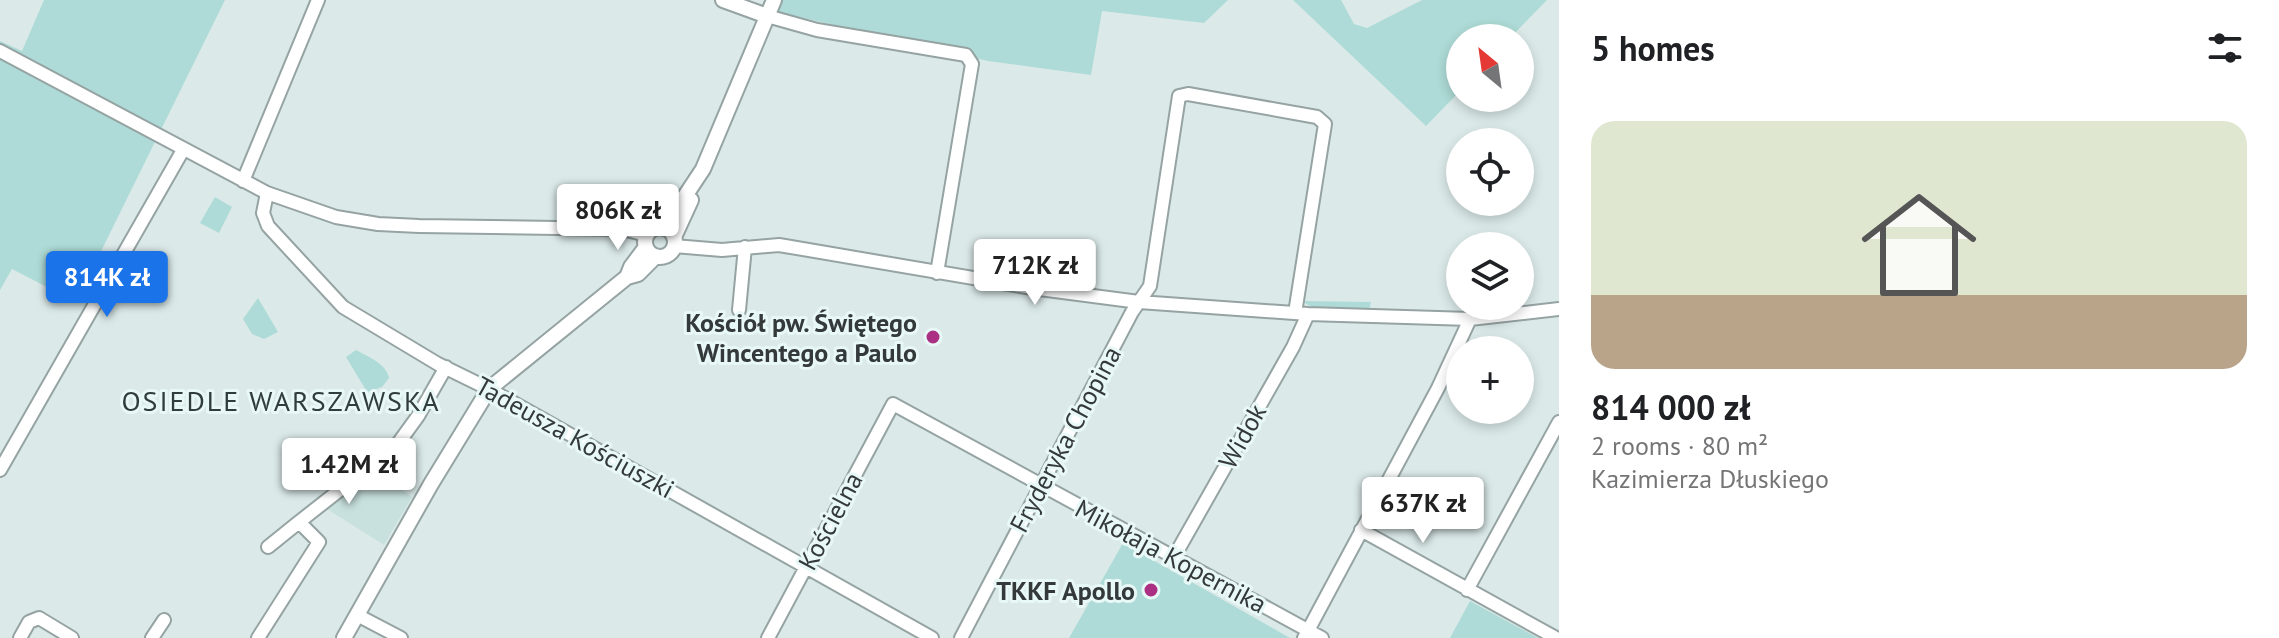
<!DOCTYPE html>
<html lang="en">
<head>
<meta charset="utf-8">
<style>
	body { margin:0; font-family:"PT Sans",sans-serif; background:#f2f2f2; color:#202124; height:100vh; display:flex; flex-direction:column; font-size:30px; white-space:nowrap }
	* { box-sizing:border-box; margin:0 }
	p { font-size:26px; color:#757577 }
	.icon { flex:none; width:44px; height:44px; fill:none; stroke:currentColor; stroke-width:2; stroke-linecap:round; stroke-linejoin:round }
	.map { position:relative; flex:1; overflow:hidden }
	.drawer { display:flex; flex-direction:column; background:#fff; width:720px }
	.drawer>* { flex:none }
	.needle { width:52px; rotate:331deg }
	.buttons { position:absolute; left:1446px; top:24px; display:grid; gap:16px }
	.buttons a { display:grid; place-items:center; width:88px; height:88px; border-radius:50%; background:#fff; box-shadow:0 4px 12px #0003; font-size:40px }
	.price { position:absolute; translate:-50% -68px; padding:0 18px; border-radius:8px; background:#fff; color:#222; font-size:26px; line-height:52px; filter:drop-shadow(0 2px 4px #0008) }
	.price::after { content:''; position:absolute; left:50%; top:48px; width:24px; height:18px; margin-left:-12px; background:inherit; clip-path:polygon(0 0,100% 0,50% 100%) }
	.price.current { background:#1a73e8; color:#fff }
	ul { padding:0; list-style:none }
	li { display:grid; align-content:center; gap:16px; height:424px; padding:0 32px }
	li+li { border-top:2px solid #e0e0e0 }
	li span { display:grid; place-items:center; height:248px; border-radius:24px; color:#555 }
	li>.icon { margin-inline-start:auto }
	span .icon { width:144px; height:144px; fill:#fffc; stroke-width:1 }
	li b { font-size:34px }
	h2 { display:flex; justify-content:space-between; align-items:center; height:96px; padding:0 32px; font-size:34px }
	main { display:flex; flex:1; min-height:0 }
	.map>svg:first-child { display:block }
	.built { fill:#c8e1de }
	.green { fill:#aedbd7 }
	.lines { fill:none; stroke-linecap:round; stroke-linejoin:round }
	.minor-casing { stroke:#95a3a2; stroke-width:16 }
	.tertiary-casing { stroke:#95a3a2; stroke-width:18 }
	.minor { stroke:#fff; stroke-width:12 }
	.tertiary { stroke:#fff; stroke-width:14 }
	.poi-dot { fill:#ab3083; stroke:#e8f8f6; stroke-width:3 }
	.labels { text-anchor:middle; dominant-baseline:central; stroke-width:6; stroke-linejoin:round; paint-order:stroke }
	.poi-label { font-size:26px; font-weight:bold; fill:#343939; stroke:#e8f8f6; text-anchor:end }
	.street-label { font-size:26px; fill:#343939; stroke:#e8f8f6 }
	.neighbourhood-label { font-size:28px; letter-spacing:2px; fill:#313d3c; stroke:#e8f8f6 }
</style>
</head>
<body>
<main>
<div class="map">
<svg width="1559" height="638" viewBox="0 0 1559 638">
	<rect width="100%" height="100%" fill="#dbeae9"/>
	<!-- built -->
	<path class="built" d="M376 472 412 497 384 545 327 509Z"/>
	<!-- green -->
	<path class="green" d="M44 0H225L76 302 12 269 0 290V41L22 51Z
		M783 0H1228L1204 23 1102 11 1091 75 988 61 778 12Z
		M1293 0H1341L1354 24 1367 28 1422 0H1547L1510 38H1460V91L1426 126Z
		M215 197 232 207 219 233 200 223Z
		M258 298 278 332 264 339 252 334 243 319Z
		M1302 301 1371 302 1370 307 1368 310 1313 308Z
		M356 350C368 357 386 363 389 378L382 387 367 392 346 357Z
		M1123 543 1290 638H1069Z
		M1470 601 1538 638H1450Z"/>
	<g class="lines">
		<defs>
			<path id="minor" d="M767 16 817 30 966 55 972 64 937 273
				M0 51 267 193 336 217 378 224 419 226 622 229 647 235
				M243 181 318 0
				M267 193 263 213 268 226 343 307 438 364 489 389 932 638
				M674 246 722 250 779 245 1032 288 1139 302 1308 314 1470 319 1559 309
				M739 310 745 247
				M0 470 183 150
				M1361 530 1556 638
				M268 547 299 522
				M1174 557 1293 347 1308 314
				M1467 590 1559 422
				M357 615 401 638
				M20 638 29 622 39 618 72 638
				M152 638 164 620
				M258 638 319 542 299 522 397 445 418 416 446 367
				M768 638 893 404 1322 638
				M961 638 1132 312 1150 286 1179 96 1188 94 1317 117 1325 124 1295 313
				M1304 638 1438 388 1470 319"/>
			<path id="tertiary" d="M723 0 767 16
				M645 242a15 15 0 1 1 30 0a15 15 0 1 1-30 0Z
				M664 228 703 169 774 0
				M674 237 691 200
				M627 277 631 267 646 247
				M344 638 431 484 489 389 627 277 638 274 656 256"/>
		</defs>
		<!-- minor casing -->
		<use href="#minor" class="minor-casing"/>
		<!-- tertiary casing -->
		<use href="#tertiary" class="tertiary-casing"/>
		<!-- minor -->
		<use href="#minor" class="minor"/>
		<!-- tertiary -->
		<use href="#tertiary" class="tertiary"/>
	</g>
	<!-- markers -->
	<g class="poi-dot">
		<circle cx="933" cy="337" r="8"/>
		<circle cx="1151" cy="590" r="8"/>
	</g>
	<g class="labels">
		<!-- poi labels -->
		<g class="poi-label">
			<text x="917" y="322">Kościół pw. Świętego<tspan x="917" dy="30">Wincentego a Paulo</tspan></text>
			<text x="1135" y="590">TKKF Apollo</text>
		</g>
		<!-- street labels -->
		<g class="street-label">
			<text transform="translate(1242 436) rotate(-61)">Widok</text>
			<text transform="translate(575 437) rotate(29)">Tadeusza Kościuszki</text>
			<text transform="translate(1065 439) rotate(-62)">Fryderyka Chopina</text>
			<text transform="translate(830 521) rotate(-62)">Kościelna</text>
			<text transform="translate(1171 556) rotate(28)">Mikołaja Kopernika</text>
		</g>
		<!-- neighbourhood labels -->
		<g class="neighbourhood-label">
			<text x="281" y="400">OSIEDLE WARSZAWSKA</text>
		</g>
	</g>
</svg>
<div class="buttons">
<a><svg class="needle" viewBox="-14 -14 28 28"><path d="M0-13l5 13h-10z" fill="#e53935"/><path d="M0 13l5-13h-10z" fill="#757577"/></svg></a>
<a><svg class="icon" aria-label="locate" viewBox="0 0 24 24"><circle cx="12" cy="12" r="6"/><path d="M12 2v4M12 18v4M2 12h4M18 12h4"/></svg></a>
<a><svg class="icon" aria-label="layers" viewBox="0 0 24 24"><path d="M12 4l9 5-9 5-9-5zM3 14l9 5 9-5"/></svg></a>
<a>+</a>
</div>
<b class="price" style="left:618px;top:252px">806K zł</b>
<b class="price" style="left:1035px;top:307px">712K zł</b>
<b class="price current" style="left:107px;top:319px">814K zł</b>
<b class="price" style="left:349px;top:506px">1.42M zł</b>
<b class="price" style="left:1423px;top:545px">637K zł</b>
</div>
<section class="drawer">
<h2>5 homes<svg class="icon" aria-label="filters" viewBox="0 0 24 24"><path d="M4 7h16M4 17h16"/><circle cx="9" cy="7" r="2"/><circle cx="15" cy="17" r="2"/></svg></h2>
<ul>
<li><span style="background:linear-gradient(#dfe7d0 70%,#b9a48a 0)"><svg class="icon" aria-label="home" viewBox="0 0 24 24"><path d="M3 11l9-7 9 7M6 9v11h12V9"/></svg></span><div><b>814 000 zł</b><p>2 rooms · 80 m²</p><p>Kazimierza Dłuskiego</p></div></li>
</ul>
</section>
</main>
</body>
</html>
